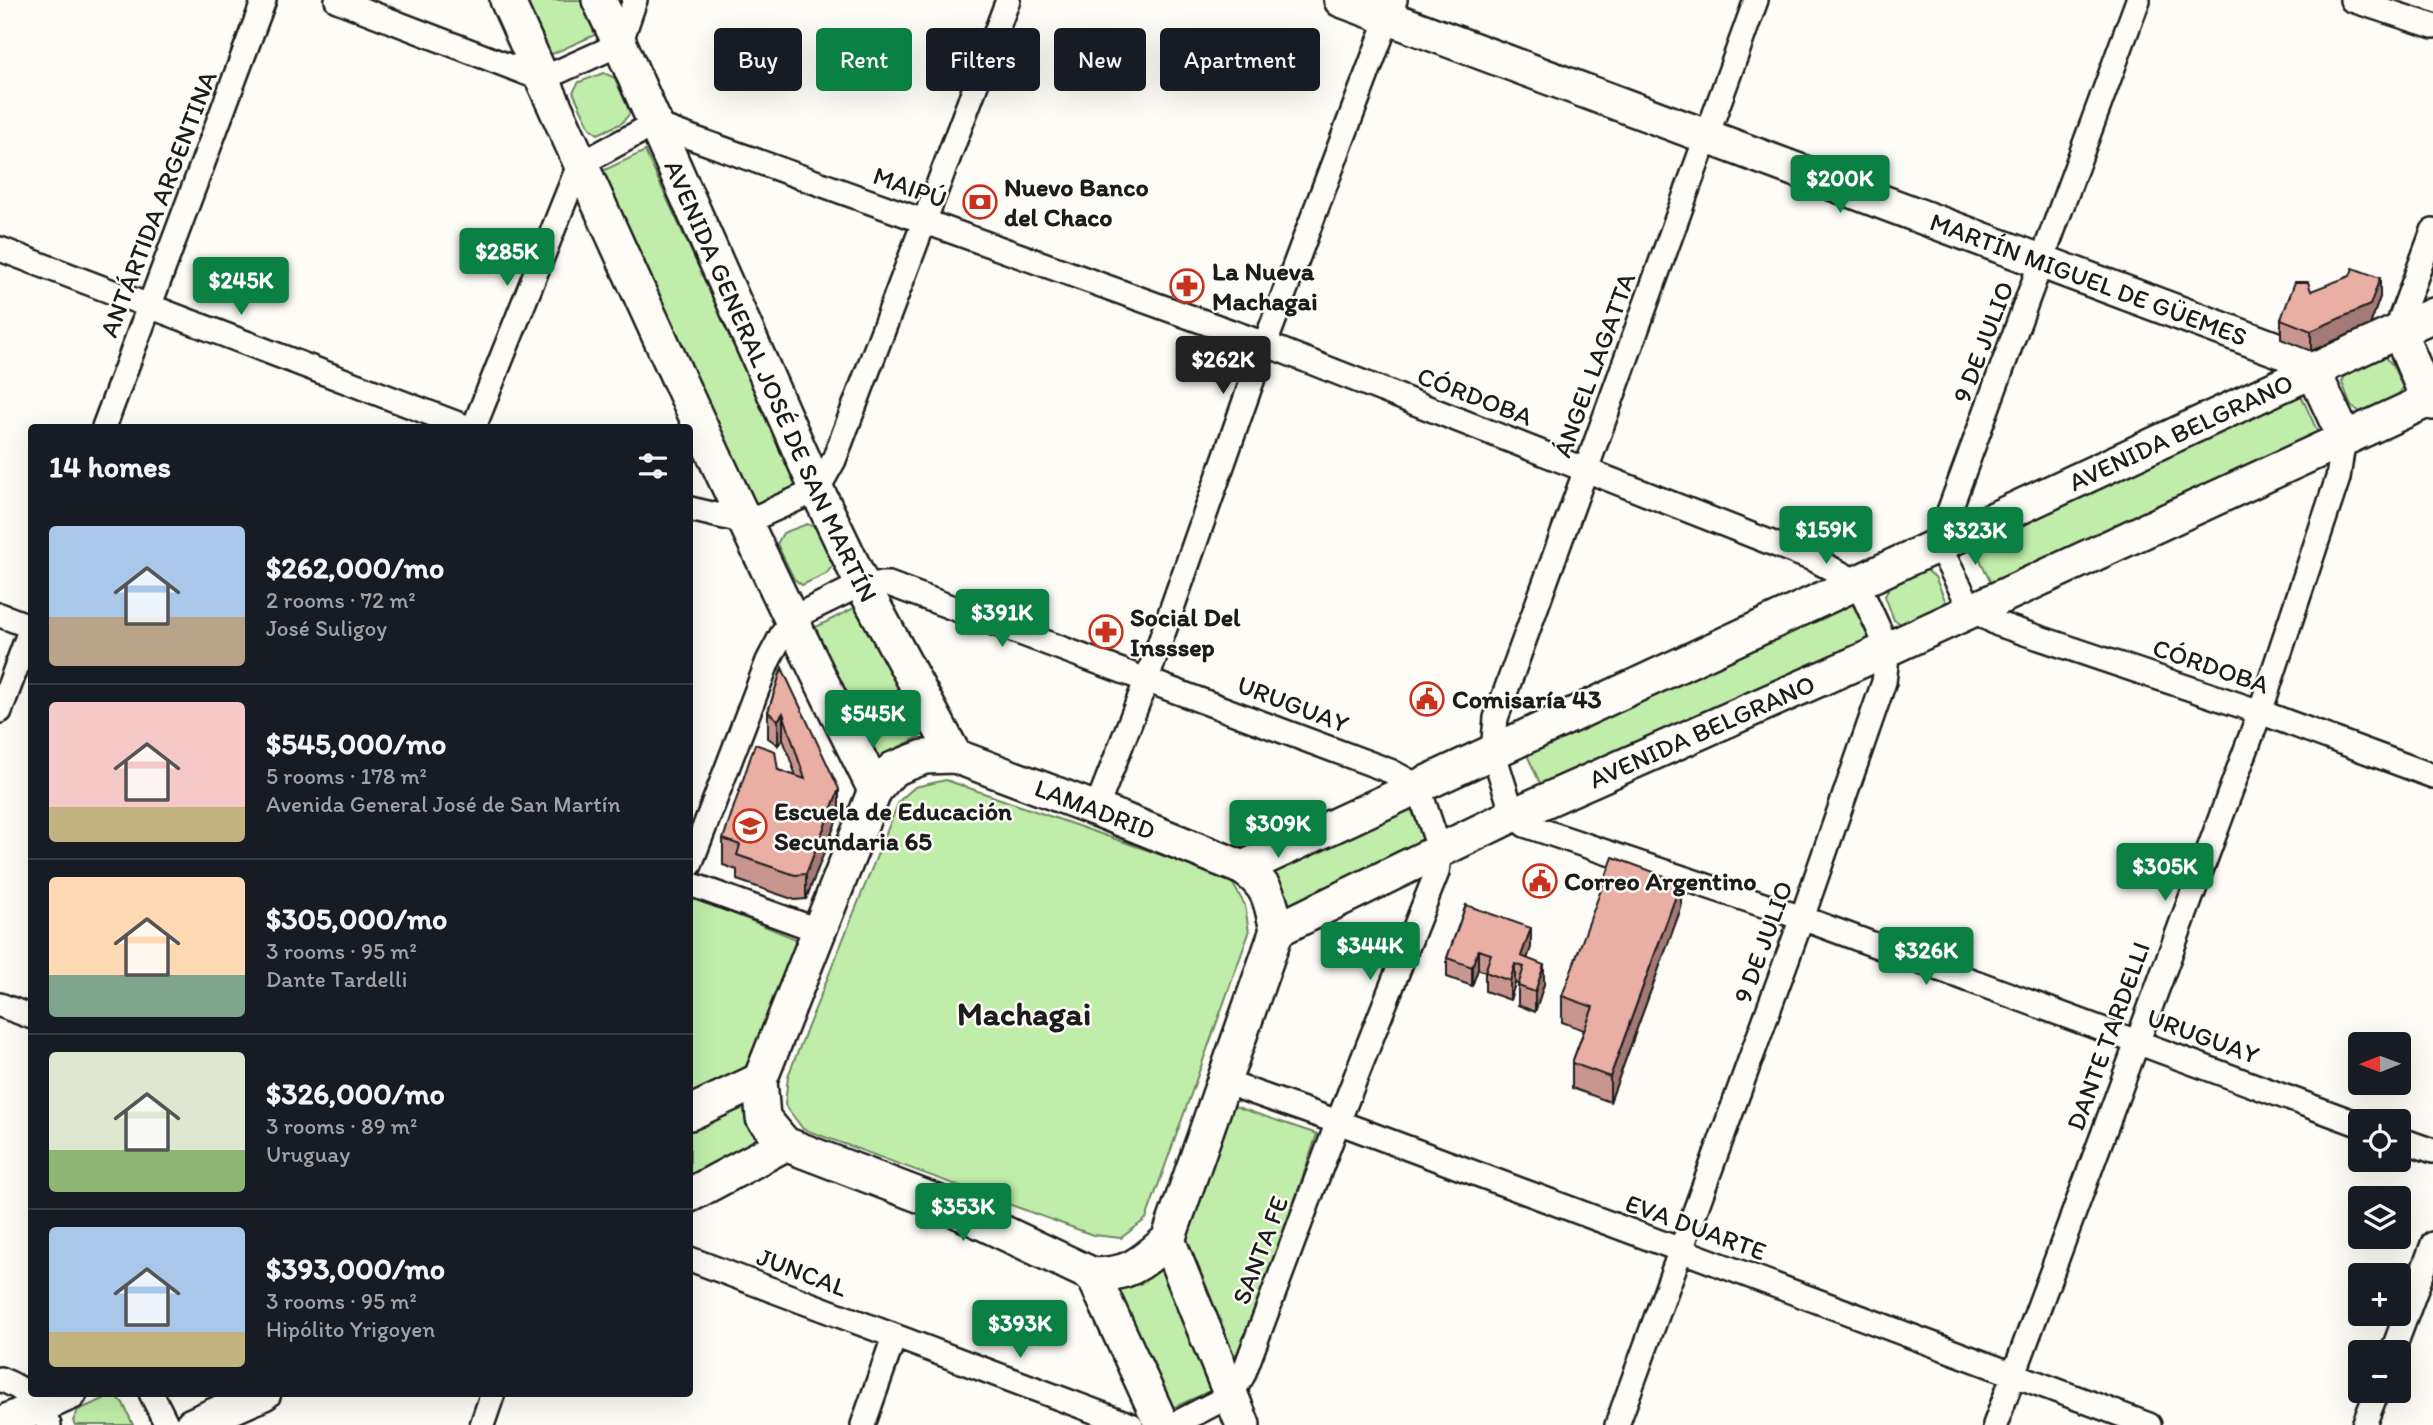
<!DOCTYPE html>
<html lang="en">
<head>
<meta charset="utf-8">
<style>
	body { margin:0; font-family:Itim,sans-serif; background:#242831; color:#f1f3f6; height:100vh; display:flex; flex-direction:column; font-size:26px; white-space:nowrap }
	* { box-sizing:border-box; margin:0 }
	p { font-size:23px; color:#9ea1a6 }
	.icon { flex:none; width:38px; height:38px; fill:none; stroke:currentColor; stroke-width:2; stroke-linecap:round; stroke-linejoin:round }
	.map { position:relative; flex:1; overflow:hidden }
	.drawer { position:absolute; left:28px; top:424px; width:665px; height:973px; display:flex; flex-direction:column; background:#171b24; border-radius:7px; box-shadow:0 7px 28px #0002 }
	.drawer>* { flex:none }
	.guide { position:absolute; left:714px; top:28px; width:665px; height:63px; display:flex; gap:14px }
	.needle { width:46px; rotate:269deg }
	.buttons { position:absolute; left:2348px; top:1032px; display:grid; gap:14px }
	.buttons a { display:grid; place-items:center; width:63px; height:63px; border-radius:7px; background:#171b24; box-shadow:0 7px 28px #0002; font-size:35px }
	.price { position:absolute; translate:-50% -60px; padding:0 16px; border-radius:7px; background:#0b8043; color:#fff; font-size:23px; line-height:46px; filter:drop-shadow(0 2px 4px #0008) }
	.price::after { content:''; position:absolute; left:50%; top:42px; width:21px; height:16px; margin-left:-10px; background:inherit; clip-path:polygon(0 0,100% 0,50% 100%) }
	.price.on { background:#222; color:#fff }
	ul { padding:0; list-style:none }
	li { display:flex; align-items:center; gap:21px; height:175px; padding:0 21px }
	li+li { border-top:2px solid #363941 }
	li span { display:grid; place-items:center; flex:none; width:196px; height:140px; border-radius:7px; color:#555 }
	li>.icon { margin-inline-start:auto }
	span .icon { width:84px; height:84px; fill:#fffc; stroke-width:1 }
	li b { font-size:30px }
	h2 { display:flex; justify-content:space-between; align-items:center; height:84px; padding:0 21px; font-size:30px }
	.tag { padding:0 24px; border-radius:7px; background:#171b24; box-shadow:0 7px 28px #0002; font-size:24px; line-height:63px }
	.tag.on { background:#0b8043; color:#fff }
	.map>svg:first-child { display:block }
	.green { fill:#c1edaa; stroke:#6e8463; stroke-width:2 }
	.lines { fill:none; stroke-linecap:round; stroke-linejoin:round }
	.street-casing { stroke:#1c1c1c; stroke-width:28 }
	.secondary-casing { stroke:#1c1c1c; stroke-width:38 }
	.street { stroke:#fdfcf7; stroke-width:23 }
	.secondary { stroke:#fdfcf7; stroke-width:33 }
	.wall { fill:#c8968e; stroke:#1c1c1c; stroke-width:2 }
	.shaded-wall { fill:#a37a74; stroke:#1c1c1c; stroke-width:2 }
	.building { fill:#e9afa5; stroke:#1c1c1c; stroke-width:2 }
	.labels { text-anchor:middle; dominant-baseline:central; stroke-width:5; stroke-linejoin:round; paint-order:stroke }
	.street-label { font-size:26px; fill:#1c1c1c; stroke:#fdfcf7 }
	.poi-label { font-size:26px; font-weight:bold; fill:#1c1c1c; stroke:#fdfcf7; text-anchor:start }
	.district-label { font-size:33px; font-weight:bold; fill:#1c1c1c; stroke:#fdfcf7 }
</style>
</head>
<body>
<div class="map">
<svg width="2433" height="1425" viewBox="0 0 2433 1425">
	<rect width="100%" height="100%" fill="#fdfcf7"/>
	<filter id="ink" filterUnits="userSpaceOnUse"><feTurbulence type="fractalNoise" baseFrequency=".0143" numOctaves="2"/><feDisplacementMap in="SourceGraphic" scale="14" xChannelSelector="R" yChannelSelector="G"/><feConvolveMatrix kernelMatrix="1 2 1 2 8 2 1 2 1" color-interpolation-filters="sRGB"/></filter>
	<g filter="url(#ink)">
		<!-- green -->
		<path class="green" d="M525 0H583L599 33 550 55Z
			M604 73 615 78 630 113 622 123 598 134 590 128 573 92 579 82Z
			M645 151 801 489 754 511 598 173Z
			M2382 355 2392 364 2403 388 2397 396 2362 413 2351 406 2342 382 2347 371Z
			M2300 393 2320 437 1993 588 1973 544Z
			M807 524 819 529 834 564 826 574 802 585 794 579 777 544 783 533Z
			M1925 569 1935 577 1946 602 1940 610 1905 626 1894 620 1885 596 1890 585Z
			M1851 596 1871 639 1543 790 1523 746Z
			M862 604 925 734 878 758 814 628Z
			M946 780 1230 879 1245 905 1249 933 1146 1219 1121 1238 1093 1235 803 1129 785 1105 788 1076 899 801 915 787Z
			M1408 803 1428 846 1286 913 1266 869Z
			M692 897 801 941 750 1074 690 1097V904Z
			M741 1101 762 1144 690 1180V1126Z
			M1228 1104 1317 1134 1244 1352 1227 1356 1179 1242Z
			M1162 1263 1217 1388 1170 1409 1115 1284Z
			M113 1395 123 1403 133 1425H75L73 1421 78 1410Z"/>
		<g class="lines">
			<defs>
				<path id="street" d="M337 0 542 79 620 44 635 0
					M1756 0 1496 718 1493 751 1513 815 1525 825 1802 918 2361 1125
					M2138 0 1944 525 1939 546 1971 609 1998 624 2260 712 2433 776
					M2352 0 2433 26
					M0 249 466 427
					M2399 331 2401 317 2433 231
					M104 427 264 0
					M474 427 579 165 654 124 1265 344 1815 560 1857 582 1888 649 1884 682 1802 918 1617 1425
					M690 509 746 522 817 490 834 460 1008 0
					M0 615 32 627
					M0 711 32 625
					M1096 809 1147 679 1265 344 1395 0
					M690 865 768 661 790 619 862 584H889L1390 771 1418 786 1440 851 1437 872 1338 1122 1243 1375 1231 1395 1173 1425
					M690 884 820 931
					M0 1005 32 1017
					M1224 1082 1338 1122 2149 1425
					M2399 1139 2433 1151
					M690 1259 1131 1425
					M2392 1353 2433 1244
					M0 1379C26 1389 37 1400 49 1425
					M151 1393 167 1425
					M482 1425 493 1393
					M863 1425 894 1337
					M1995 1425 2260 712 2338 478 2344 437
					M2364 1425 2377 1391"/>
				<g id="secondary">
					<path d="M507 0C626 265 745 530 875 790"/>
					<path id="s1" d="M599 0 620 44 817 490 862 584 955 756"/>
					<path id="s2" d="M1341 0 2284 352 2313 370 2344 437"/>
					<path d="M2399 331 2428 400 2433 403"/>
					<path d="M955 756 1096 809 1243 868C1270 887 1270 900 1277 930L1168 1240C1140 1264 1131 1274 1093 1275L945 1205 785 1144 763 1118 760 1080 875 790 893 769 924 757Z"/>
					<path id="s3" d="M1243 868 2433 315"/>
					<path id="s4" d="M1277 930 1513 815 1888 649 2433 398"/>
					<path d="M690 1113 760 1080"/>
					<path d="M690 1195 785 1144"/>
					<path d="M1168 1240 1243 1425"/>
					<path d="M1093 1275 1162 1425"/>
					<path d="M0 1424 70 1393"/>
					<path d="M192 1425 264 1393"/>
				</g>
			</defs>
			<!-- street casing -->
			<use href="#street" class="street-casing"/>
			<!-- secondary casing -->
			<use href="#secondary" class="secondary-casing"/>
			<!-- street -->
			<use href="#street" class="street"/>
			<!-- secondary -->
			<use href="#secondary" class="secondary"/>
		</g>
		<!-- wall -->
		<path class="wall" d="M2311 291 2380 297 2370 325 2311 351 2281 339V319Z
			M782 668 839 814 806 899 795 900 737 880V870L723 865V839L778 770 796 776 783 739 778 745 768 738V712Z
			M1466 905 1531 947 1527 959 1544 984 1535 1012 1518 1005V984L1515 983 1510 1000 1485 991V972L1478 969 1472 986 1447 977V958Z
			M1681 908 1610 1102 1572 1088V1063L1584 1030 1562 1022V996Z"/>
		<!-- shaded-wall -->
		<path class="shaded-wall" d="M2380 278V297L2370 325 2311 351V331Z
			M783 713V739L778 745V720Z
			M839 789V814L806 899V874Z
			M1681 882V908L1610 1102V1077Z
			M1531 928V947L1524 968 1521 956Z
			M1478 950V969L1472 986V967Z
			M1515 964V983L1510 1000V981Z
			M1544 965V984L1535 1012V992Z"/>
		<!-- building -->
		<path class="building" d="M2353 268 2380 278 2370 305 2311 331 2281 319 2295 282H2308L2311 291 2350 276Z
			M782 668 839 789 806 874 795 875 737 855 740 845 723 839 755 744 775 751 778 770 805 779 783 713 778 720 768 712Z
			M1613 857 1681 882 1610 1077 1572 1063 1593 1007 1562 996Z
			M1466 905 1531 928 1521 956 1544 965 1535 992 1518 986 1524 967 1515 964 1510 981 1485 972 1491 954 1478 950 1472 967 1447 958Z"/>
	</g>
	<!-- icons -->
	<defs>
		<symbol id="bank-ring" viewBox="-11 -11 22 22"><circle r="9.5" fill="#fdfcf7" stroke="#c8321e" stroke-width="1.5"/><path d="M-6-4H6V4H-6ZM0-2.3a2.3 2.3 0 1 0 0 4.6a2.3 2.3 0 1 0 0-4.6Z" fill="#c8321e"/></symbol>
		<symbol id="pharmacy-ring" viewBox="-11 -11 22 22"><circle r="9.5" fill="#fdfcf7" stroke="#c8321e" stroke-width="1.5"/><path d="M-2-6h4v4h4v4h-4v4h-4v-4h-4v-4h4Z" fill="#c8321e"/></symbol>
		<symbol id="civic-ring" viewBox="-11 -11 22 22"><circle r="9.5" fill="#fdfcf7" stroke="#c8321e" stroke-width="1.5"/><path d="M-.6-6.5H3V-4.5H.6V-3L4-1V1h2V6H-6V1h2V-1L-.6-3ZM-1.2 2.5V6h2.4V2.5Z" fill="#c8321e"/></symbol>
		<symbol id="school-ring" viewBox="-11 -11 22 22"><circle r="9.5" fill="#fdfcf7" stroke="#c8321e" stroke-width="1.5"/><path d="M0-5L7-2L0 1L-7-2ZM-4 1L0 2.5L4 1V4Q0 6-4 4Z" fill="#c8321e"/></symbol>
	</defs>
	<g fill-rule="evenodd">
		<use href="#bank-ring" x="961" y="183" width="38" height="38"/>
		<use href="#pharmacy-ring" x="1168" y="267" width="38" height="38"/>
		<use href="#pharmacy-ring" x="1087" y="613" width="38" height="38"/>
		<use href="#civic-ring" x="1408" y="680" width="38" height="38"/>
		<use href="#school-ring" x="731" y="807" width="38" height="38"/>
		<use href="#civic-ring" x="1521" y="862" width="38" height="38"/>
	</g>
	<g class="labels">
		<!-- street labels -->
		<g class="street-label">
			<text transform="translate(910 187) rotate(20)">MAIPÚ</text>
			<text transform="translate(158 204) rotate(-69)">ANTÁRTIDA ARGENTINA</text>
			<text stroke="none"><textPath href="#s2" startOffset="798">MARTÍN MIGUEL DE GÜEMES</textPath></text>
			<text transform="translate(1983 342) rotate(-69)">9 DE JULIO</text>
			<text transform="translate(1594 365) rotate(-70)">ÁNGEL LAGATTA</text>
			<text stroke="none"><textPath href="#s1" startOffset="418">AVENIDA GENERAL JOSÉ DE SAN MARTÍN</textPath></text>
			<text transform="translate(1475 396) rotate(21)">CÓRDOBA</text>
			<text stroke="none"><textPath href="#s3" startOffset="1034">AVENIDA BELGRANO</textPath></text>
			<text transform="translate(2211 666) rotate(19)">CÓRDOBA</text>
			<text transform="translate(1293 704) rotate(21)">URUGUAY</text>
			<text stroke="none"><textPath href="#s4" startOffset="469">AVENIDA BELGRANO</textPath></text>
			<text transform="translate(1095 809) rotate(21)">LAMADRID</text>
			<text transform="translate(1763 942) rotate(-70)">9 DE JULIO</text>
			<text transform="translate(2108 1036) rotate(-70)">DANTE TARDELLI</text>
			<text transform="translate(2203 1036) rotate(20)">URUGUAY</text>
			<text transform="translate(1696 1227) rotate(20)">EVA DUARTE</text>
			<text transform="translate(1260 1250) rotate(-69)">SANTA FE</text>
			<text transform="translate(802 1272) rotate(21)">JUNCAL</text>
		</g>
		<!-- poi labels -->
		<g class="poi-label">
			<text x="1004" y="187">Nuevo Banco<tspan x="1004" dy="30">del Chaco</tspan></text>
			<text x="1212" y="271">La Nueva<tspan x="1212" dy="30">Machagai</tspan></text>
			<text x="1130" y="617">Social Del<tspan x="1130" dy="30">Insssep</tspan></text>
			<text x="1452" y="699">Comisaría 43</text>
			<text x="774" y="811">Escuela de Educación<tspan x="774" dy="30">Secundaria 65</tspan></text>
			<text x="1564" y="881">Correo Argentino</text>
		</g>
		<!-- district labels -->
		<g class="district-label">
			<text x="1024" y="1013">Machagai</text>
		</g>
	</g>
</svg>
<div class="buttons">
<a><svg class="needle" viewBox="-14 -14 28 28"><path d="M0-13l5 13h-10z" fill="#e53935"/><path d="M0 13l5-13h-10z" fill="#9ea1a6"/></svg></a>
<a><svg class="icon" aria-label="locate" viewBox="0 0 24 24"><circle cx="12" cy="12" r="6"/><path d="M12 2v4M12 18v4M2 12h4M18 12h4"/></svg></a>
<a><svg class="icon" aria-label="layers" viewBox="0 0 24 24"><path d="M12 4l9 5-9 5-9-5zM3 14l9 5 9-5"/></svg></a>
<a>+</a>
<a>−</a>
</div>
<b class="price" style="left:1840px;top:215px">$200K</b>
<b class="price" style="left:507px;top:288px">$285K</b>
<b class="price" style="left:241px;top:317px">$245K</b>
<b class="price on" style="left:1223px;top:396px">$262K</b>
<b class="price" style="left:1826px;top:566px">$159K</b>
<b class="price" style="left:1975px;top:567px">$323K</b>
<b class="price" style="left:1002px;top:649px">$391K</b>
<b class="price" style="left:873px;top:750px">$545K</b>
<b class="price" style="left:1278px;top:860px">$309K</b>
<b class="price" style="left:2165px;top:903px">$305K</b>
<b class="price" style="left:1370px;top:982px">$344K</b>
<b class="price" style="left:1926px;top:987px">$326K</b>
<b class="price" style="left:963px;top:1243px">$353K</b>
<b class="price" style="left:1020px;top:1360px">$393K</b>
<div class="guide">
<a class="tag">Buy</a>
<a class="tag on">Rent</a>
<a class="tag">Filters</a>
<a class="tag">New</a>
<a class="tag">Apartment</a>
</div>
<section class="drawer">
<h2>14 homes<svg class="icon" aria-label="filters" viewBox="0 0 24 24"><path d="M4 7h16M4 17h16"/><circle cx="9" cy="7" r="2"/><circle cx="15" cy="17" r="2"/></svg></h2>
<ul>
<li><span style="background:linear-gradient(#a9c7e8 65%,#b9a48a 0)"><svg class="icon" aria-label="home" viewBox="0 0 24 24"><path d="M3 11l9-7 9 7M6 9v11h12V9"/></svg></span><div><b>$262,000/mo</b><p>2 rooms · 72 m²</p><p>José Suligoy</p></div></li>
<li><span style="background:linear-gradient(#f6c9c9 75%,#c2b280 0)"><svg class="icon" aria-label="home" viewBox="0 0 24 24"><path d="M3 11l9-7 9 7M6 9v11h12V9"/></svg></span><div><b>$545,000/mo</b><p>5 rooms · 178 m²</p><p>Avenida General José de San Martín</p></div></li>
<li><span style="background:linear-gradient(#ffd9b3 70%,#7fa58c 0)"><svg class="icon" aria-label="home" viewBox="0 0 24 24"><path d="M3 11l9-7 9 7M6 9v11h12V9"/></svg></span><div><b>$305,000/mo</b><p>3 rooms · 95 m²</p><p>Dante Tardelli</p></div></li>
<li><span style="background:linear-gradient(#dfe7d0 70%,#8fb573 0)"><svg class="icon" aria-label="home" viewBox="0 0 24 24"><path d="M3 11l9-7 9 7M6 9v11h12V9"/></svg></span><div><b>$326,000/mo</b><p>3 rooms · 89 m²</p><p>Uruguay</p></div></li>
<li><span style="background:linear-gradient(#a9c7e8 75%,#c2b280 0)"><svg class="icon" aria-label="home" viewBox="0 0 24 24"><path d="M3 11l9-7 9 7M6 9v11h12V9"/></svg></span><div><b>$393,000/mo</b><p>3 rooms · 95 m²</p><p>Hipólito Yrigoyen</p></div></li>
</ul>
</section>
</div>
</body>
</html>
